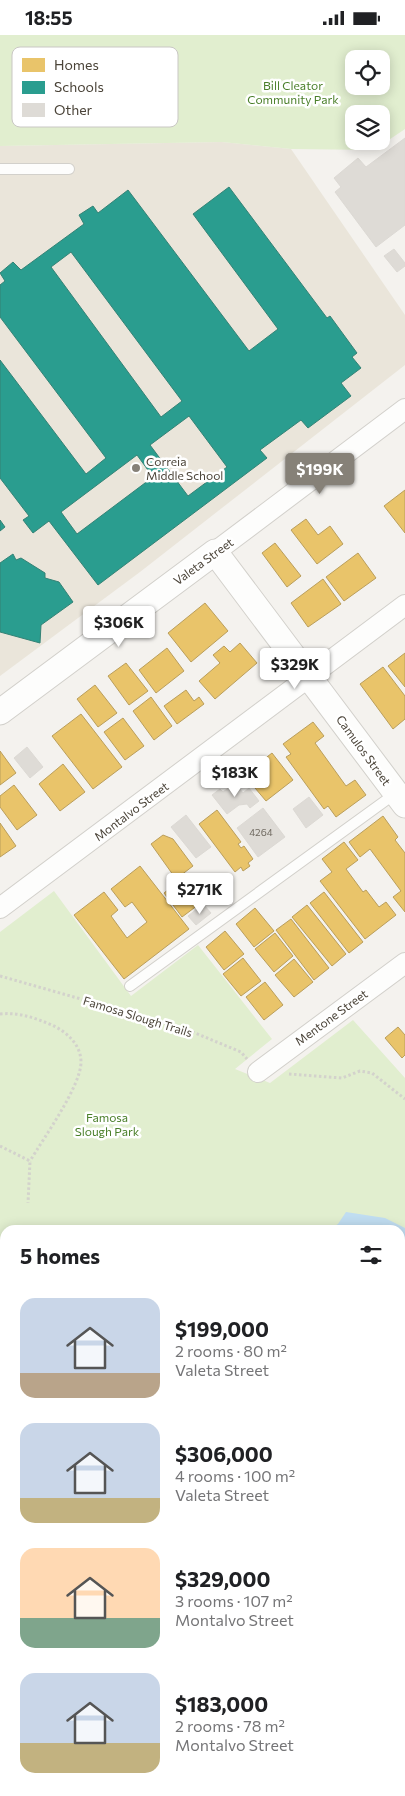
<!DOCTYPE html>
<html lang="en">
<head>
<meta charset="utf-8">
<style>
	body { margin:0; font-family:Commissioner,sans-serif; background:#f6f6f6; color:#202124; height:100vh; display:flex; flex-direction:column; font-size:19px; white-space:nowrap }
	* { box-sizing:border-box; margin:0 }
	p { font-size:16px; color:#757577 }
	.icon { flex:none; width:28px; height:28px; fill:none; stroke:currentColor; stroke-width:2; stroke-linecap:round; stroke-linejoin:round }
	.map { position:relative; flex:1; overflow:hidden }
	.side { position:absolute; left:0px; top:1190px; width:405px; height:571px; display:flex; flex-direction:column; background:#fff; border-radius:15px 15px 0 0; box-shadow:0 2px 12px #0003 }
	.side>* { flex:none }
	.controls { position:absolute; left:345px; top:15px; display:grid; gap:10px }
	.controls a { display:grid; place-items:center; width:45px; height:45px; border-radius:10px; background:#fff; box-shadow:0 2px 12px #0003; font-size:25px }
	.price { position:absolute; translate:-50% -42px; padding:0 11px; border-radius:5px; background:#fff; color:#222; font-size:16px; line-height:32px; filter:drop-shadow(0 1px 2px #0008) }
	.price::after { content:''; position:absolute; left:50%; top:30px; width:15px; height:11px; margin-left:-8px; background:inherit; clip-path:polygon(0 0,100% 0,50% 100%) }
	.price.current { background:#868178; color:#fff }
	ul { padding:0; list-style:none }
	li { display:flex; align-items:center; gap:15px; height:125px; padding:0 20px }
	li span { display:grid; place-items:center; flex:none; width:140px; height:100px; border-radius:15px; color:#555 }
	li>.icon { margin-inline-start:auto }
	span .icon { width:60px; height:60px; fill:#fffc; stroke-width:1 }
	li b { font-size:21px }
	h2 { display:flex; justify-content:space-between; align-items:center; height:60px; padding:0 20px; font-size:21px }
	.status { display:flex; justify-content:space-between; align-items:center; height:35px; padding:0 25px; background:#fff; direction:ltr }
	.status svg { height:14px; fill:currentColor }
	.map>svg:first-child { display:block }
	.residential { fill:#e7e4dc }
	.education { fill:#eae5da }
	.green { fill:#e1eecf; fill-rule:evenodd }
	.water { fill:#c0ddf1 }
	.homes { fill:#e9c46a; stroke:#ba9e5b }
	.schools { fill:#2a9d8f; stroke:#348275; fill-rule:evenodd }
	.building { fill:#dedbd6; stroke:#dcd9d4 }
	.lines { fill:none; stroke-linecap:round; stroke-linejoin:round }
	.service-casing { stroke:#d2d0cb; stroke-width:12 }
	.minor-casing { stroke:#d2d0cb; stroke-width:22 }
	.tertiary-casing { stroke:#d2d0cb; stroke-width:27 }
	.path { stroke:#d3d2cc; stroke-width:3; stroke-dasharray:2.5 2.5; stroke-linecap:butt }
	.service { stroke:#fdfdfc; stroke-width:10 }
	.minor { stroke:#fdfdfc; stroke-width:20 }
	.tertiary { stroke:#fdfdfc; stroke-width:25 }
	.poi-dot { fill:#868178; stroke:#fff; stroke-width:2 }
	.labels { text-anchor:middle; dominant-baseline:central; stroke-width:5; stroke-linejoin:round; paint-order:stroke }
	.number-label { font-size:10px; fill:#706a61 }
	.park-label { font-size:12px; fill:#4a7f2a; stroke:#fff }
	.poi-label { font-size:12px; fill:#4b4439; stroke:#fff; text-anchor:start }
	.street-label { font-size:12px; fill:#4b4439; stroke:#fff }
	.key { fill:#fff; stroke:#c9c7c4; stroke-width:1 }
	.key-label { font-size:14px; fill:#4b4439 }
</style>
</head>
<body>
<div class="status"><b>18:55</b><svg viewBox="0 0 49 12"><path d="M0 12V9h3v3zM5 12V6h3v6zM10 12V3h3v9zM15 12V0h3v12zM26 1h20v11H26zM47 4h2v5h-2z"/></svg></div>
<div class="map">
<svg width="405" height="1761" viewBox="0 0 405 1761">
	<rect width="100%" height="100%" fill="#f4f2ee"/>
	<!-- residential -->
	<path class="residential" d="M0 1271 5 1277V1622L0 1625Z"/>
	<!-- education -->
	<path class="education" d="M222 107 291 114 405 280V330L140 537 0 641V111Z"/>
	<!-- green -->
	<path class="green" d="M0 0H405V94L374 115 291 114 222 107 0 111ZM354 24H381V51H354ZM354 79H381V106H354Z
		M54 856 131 961 198 910 272 1004 235 1034 270 1048 353 985 405 1043V1761H363L359 1756H400V1195H5V1280L0 1274V897Z
		M0 1305 5 1312V1365L0 1359Z
		M239 1756H304L299 1761H242Z"/>
	<!-- water -->
	<path class="water" d="M346 1177 385 1183 405 1193V1658L400 1652V1195H329L338 1189Z"/>
	<!-- homes -->
	<path class="homes" d="M405 455V498L384 471Z
		M306 484 318 500 330 491 343 509 317 529 291 495Z
		M275 508 301 541 287 552 262 518Z
		M358 518 376 543 344 566 326 542Z
		M323 544 341 569 308 592 291 568Z
		M205 568 228 596 191 627 168 598Z
		M240 608 257 628 215 664 199 646 220 628 213 620 224 611 230 617Z
		M167 613 184 636 156 658 139 635Z
		M405 618V652L388 631Z
		M126 628 148 656 129 670 108 641Z
		M383 632 405 661V684L393 694 360 649Z
		M95 650 117 678 98 692 77 664Z
		M186 655 194 666 199 662 204 669 177 689 164 671Z
		M151 662 172 691 154 705 133 676Z
		M81 679 122 732 93 754 52 701Z
		M123 683 144 711 125 725 104 697Z
		M313 687 324 701 315 708 346 751 355 745 366 760 336 782 328 771 324 774 286 722 291 719 283 709Z
		M0 716 16 738 0 750Z
		M272 718 293 745 266 766 244 740Z
		M63 729 85 757 60 776 39 749Z
		M14 750 37 780 17 795 0 772V761Z
		M217 775 241 807 238 809 241 813 244 811 253 824 248 828 250 831 243 836 241 832 235 837 199 789Z
		M383 781 398 802 395 805 405 818V877L393 862 401 856 370 814 360 822 349 807Z
		M0 788 16 811 0 822Z
		M163 800 173 804 193 831 176 844 151 809Z
		M344 807 358 825 346 834 363 857 366 855 379 872 386 867 396 880 365 904 320 846 332 837 322 824Z
		M140 831 189 894 124 944 74 880 104 857 118 875 111 881 127 903 147 887 132 867 125 872 111 854Z
		M187 840 206 864 182 882 164 858Z
		M324 857 363 907 349 918 310 868Z
		M307 870 346 919 332 931 292 882Z
		M255 873 274 896 254 912 236 889Z
		M291 884 329 933 314 945 276 895Z
		M225 896 244 919 224 935 206 912Z
		M275 898 293 921 274 937 255 914Z
		M243 923 261 946 241 961 223 939Z
		M294 924 313 947 294 962 275 940Z
		M265 947 283 970 264 985 246 962Z
		M398 992 405 1000V1020L402 1023 385 1003Z
		M0 1458 5 1465V1476L0 1480Z
		M5 1492V1511L0 1505V1495Z
		M0 1520 5 1527V1575L0 1568Z
		M0 1707 5 1714V1731L0 1735Z
		M51 1756H63L56 1761Z
		M86 1756H94L98 1761H80Z
		M190 1756H229L233 1761H193Z
		M314 1756H338L341 1761H318Z"/>
	<!-- schools -->
	<path class="schools" d="M229 152 327 283 330 281 357 318 352 322 361 333 341 348 351 361 308 393 301 385 260 415 267 423 98 550 49 486 33 498 23 485 29 481 0 443V325L86 439 106 423 0 282V250L5 246 0 238 13 227 21 235 84 189 79 180 93 171 98 178 128 155 249 316 278 294 193 179ZM71 217 182 366 161 382 51 232ZM189 381 227 432 188 461 150 410ZM137 420 153 442 77 499 61 477Z
		M0 485 5 492 0 496Z
		M13 519 16 525 21 523 45 538V543L59 547 73 567 41 590 40 608 0 597V528Z"/>
	<!-- building -->
	<path class="building" d="M405 103V190L376 212 335 157 341 152 334 143 358 123 366 132Z
		M394 214 405 228V231L397 237 384 221Z
		M27 712 43 732 30 743 14 723Z
		M235 748 243 758 249 753 259 766 250 773 247 769 239 770 227 779 212 760 220 754 223 757Z
		M309 762 323 780 306 793 293 774Z
		M263 773 285 802 258 822 237 793Z
		M186 780 211 812 196 823 171 792Z
		M203 869 211 878 196 890 188 881Z"/>
	<g class="lines">
		<defs>
			<path id="service" d="M0 134H69
				M130 951 396 758
				M0 1623 5 1630
				M346 1756 350 1761"/>
			<path id="minor" d="M215 517 405 374
				M0 873 405 570
				M258 1037 405 928
				M0 1654 5 1650
				M142 1756 145 1761"/>
			<path id="tertiary" d="M0 677 215 517 405 770"/>
		</defs>
		<!-- service casing -->
		<use href="#service" class="service-casing"/>
		<!-- minor casing -->
		<use href="#minor" class="minor-casing"/>
		<!-- tertiary casing -->
		<use href="#tertiary" class="tertiary-casing"/>
		<!-- path -->
		<path class="path" d="M0 941 183 993 241 1017 247 1024
			M0 979C19 977 35 983 52 990 67 997 81 1010 81 1027 81 1051 43 1104 30 1126
			M289 1039 342 1043 360 1036 372 1038 405 1064
			M0 1111 30 1126 28 1168
			M0 1406 5 1402
			M70 1761 74 1756"/>
		<!-- service -->
		<use href="#service" class="service"/>
		<!-- minor -->
		<use href="#minor" class="minor"/>
		<!-- tertiary -->
		<use href="#tertiary" class="tertiary"/>
	</g>
	<!-- markers -->
	<circle class="poi-dot" cx="136" cy="433" r="5"/>
	<g class="labels">
		<!-- number labels -->
		<g class="number-label">
			<text x="261" y="797">4264</text>
		</g>
		<!-- park labels -->
		<g class="park-label">
			<text x="293" y="50">Bill Cleator<tspan x="293" dy="14">Community Park</tspan></text>
			<text x="107" y="1082">Famosa<tspan x="107" dy="14">Slough Park</tspan></text>
		</g>
		<!-- poi labels -->
		<g class="poi-label">
			<text x="146" y="426">Correia<tspan x="146" dy="14">Middle School</tspan></text>
		</g>
		<!-- street labels -->
		<g class="street-label">
			<text transform="translate(203 526) rotate(-36)">Valeta Street</text>
			<text transform="translate(364 715) rotate(54)">Camulos Street</text>
			<text transform="translate(131 776) rotate(-37)">Montalvo Street</text>
			<text transform="translate(138 981) rotate(17)">Famosa Slough Trails</text>
			<text transform="translate(331 982) rotate(-36)">Mentone Street</text>
		</g>
	</g>
	<!-- legend -->
	<rect x="12" y="12" width="166" height="80" rx="8" class="key"/>
	<rect x="22" y="23" width="23" height="14" fill="#e9c46a"/>
	<rect x="22" y="46" width="23" height="13" fill="#2a9d8f"/>
	<rect x="22" y="68" width="23" height="14" fill="#dedbd6"/>
	<g class="key-label">
		<text x="54" y="35">Homes</text>
		<text x="54" y="57">Schools</text>
		<text x="54" y="80">Other</text>
	</g>
</svg>
<div class="controls">
<a><svg class="icon" aria-label="locate" viewBox="0 0 24 24"><circle cx="12" cy="12" r="6"/><path d="M12 2v4M12 18v4M2 12h4M18 12h4"/></svg></a>
<a><svg class="icon" aria-label="layers" viewBox="0 0 24 24"><path d="M12 4l9 5-9 5-9-5zM3 14l9 5 9-5"/></svg></a>
</div>
<b class="price current" style="left:320px;top:460px">$199K</b>
<b class="price" style="left:119px;top:613px">$306K</b>
<b class="price" style="left:295px;top:655px">$329K</b>
<b class="price" style="left:235px;top:763px">$183K</b>
<b class="price" style="left:200px;top:880px">$271K</b>
<section class="side">
<h2>5 homes<svg class="icon" aria-label="filters" viewBox="0 0 24 24"><path d="M4 7h16M4 17h16"/><circle cx="9" cy="7" r="2"/><circle cx="15" cy="17" r="2"/></svg></h2>
<ul>
<li><span style="background:linear-gradient(#c9d6e8 75%,#b9a48a 0)"><svg class="icon" aria-label="home" viewBox="0 0 24 24"><path d="M3 11l9-7 9 7M6 9v11h12V9"/></svg></span><div><b>$199,000</b><p>2 rooms · 80 m²</p><p>Valeta Street</p></div></li>
<li><span style="background:linear-gradient(#c9d6e8 75%,#c2b280 0)"><svg class="icon" aria-label="home" viewBox="0 0 24 24"><path d="M3 11l9-7 9 7M6 9v11h12V9"/></svg></span><div><b>$306,000</b><p>4 rooms · 100 m²</p><p>Valeta Street</p></div></li>
<li><span style="background:linear-gradient(#ffd9b3 70%,#7fa58c 0)"><svg class="icon" aria-label="home" viewBox="0 0 24 24"><path d="M3 11l9-7 9 7M6 9v11h12V9"/></svg></span><div><b>$329,000</b><p>3 rooms · 107 m²</p><p>Montalvo Street</p></div></li>
<li><span style="background:linear-gradient(#c9d6e8 70%,#c2b280 0)"><svg class="icon" aria-label="home" viewBox="0 0 24 24"><path d="M3 11l9-7 9 7M6 9v11h12V9"/></svg></span><div><b>$183,000</b><p>2 rooms · 78 m²</p><p>Montalvo Street</p></div></li>
</ul>
</section>
</div>
</body>
</html>
